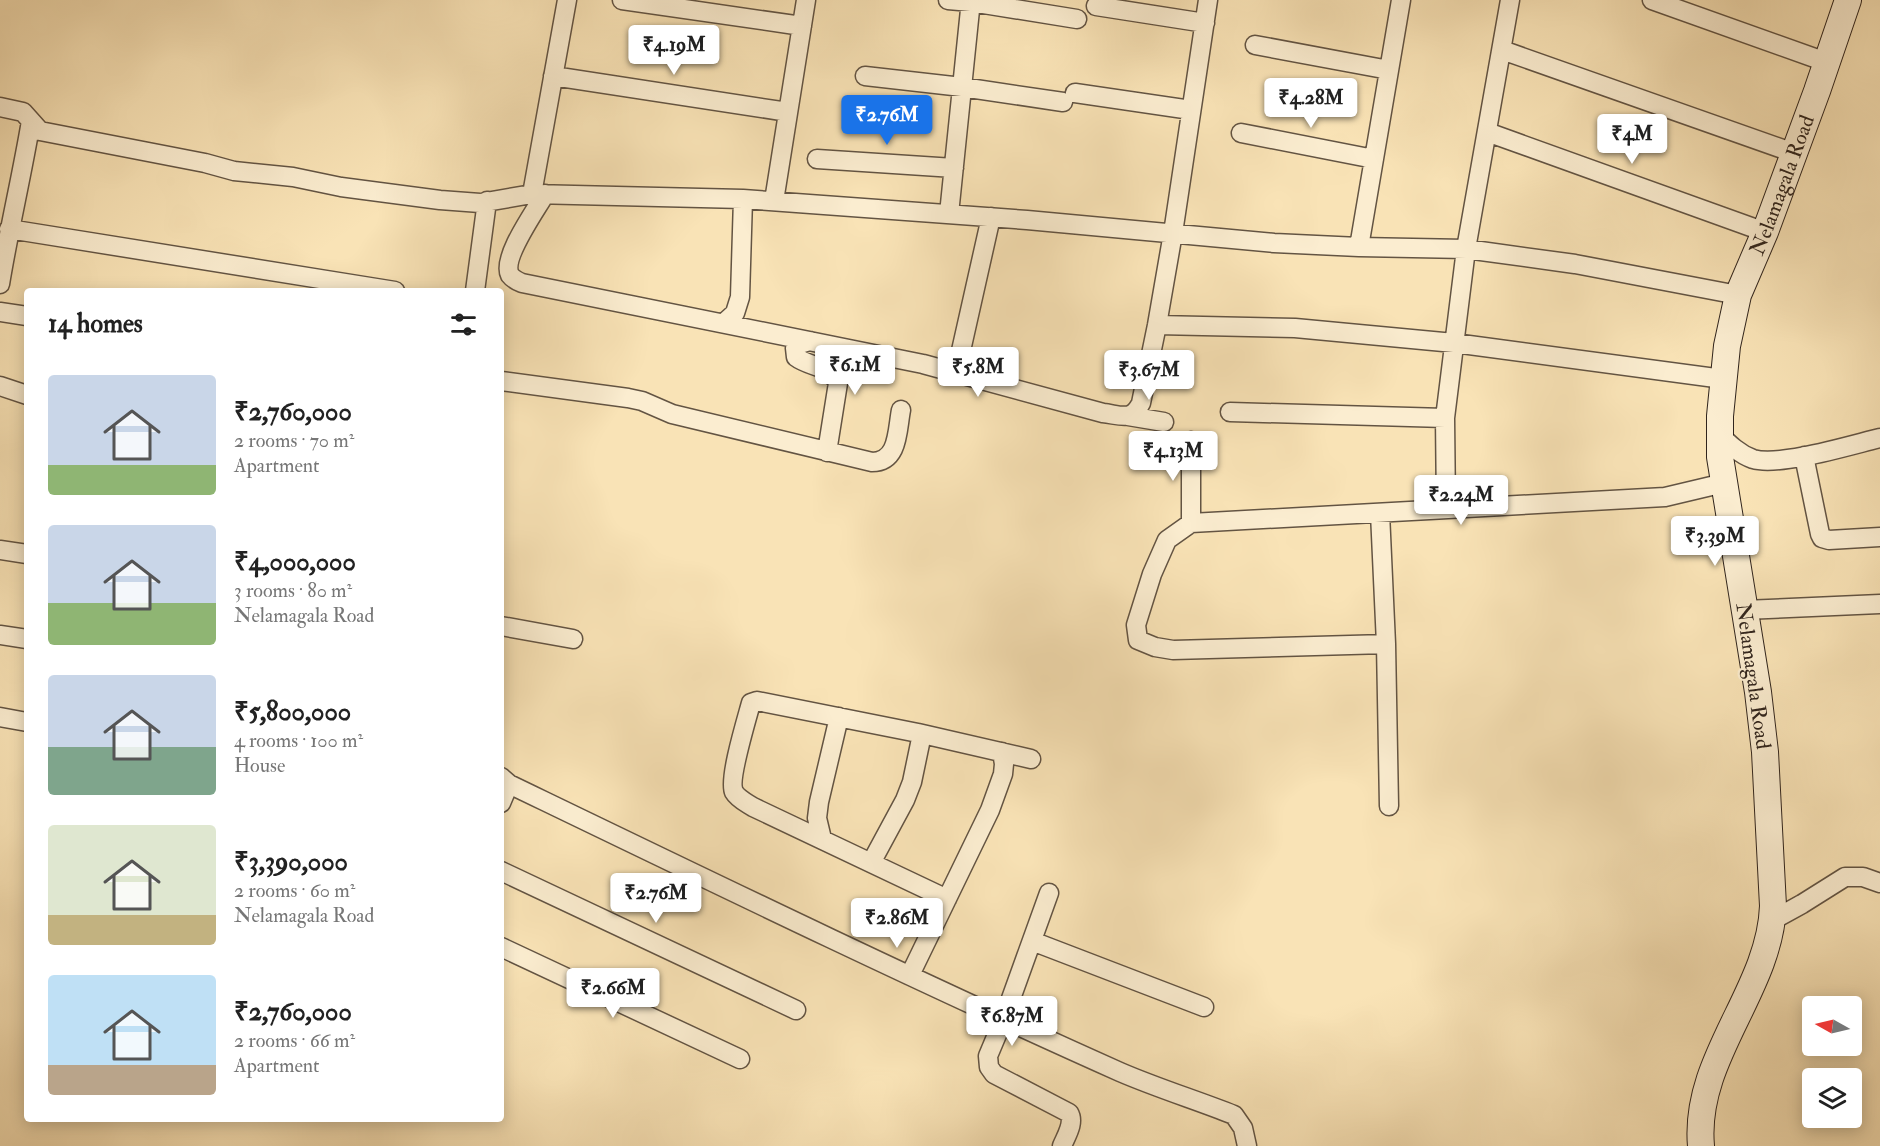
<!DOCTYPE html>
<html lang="en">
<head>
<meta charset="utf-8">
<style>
	body { margin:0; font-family:"IM FELL Double Pica",serif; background:#f6f6f6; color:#222; height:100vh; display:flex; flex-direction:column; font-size:22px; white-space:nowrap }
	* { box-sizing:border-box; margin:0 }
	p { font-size:20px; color:#767676 }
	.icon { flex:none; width:33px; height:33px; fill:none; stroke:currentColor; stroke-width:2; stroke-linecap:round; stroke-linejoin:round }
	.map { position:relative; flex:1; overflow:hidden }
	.panel { position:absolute; left:24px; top:288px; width:480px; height:834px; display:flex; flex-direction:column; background:#fff; border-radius:6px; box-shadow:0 3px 15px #0003 }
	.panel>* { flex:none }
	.needle { width:39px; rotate:278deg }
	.buttons { position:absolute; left:1802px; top:996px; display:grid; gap:12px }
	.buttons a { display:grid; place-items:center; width:60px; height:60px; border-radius:6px; background:#fff; box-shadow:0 3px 15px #0003; font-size:30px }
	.price { position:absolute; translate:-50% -51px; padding:0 14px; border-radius:6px; background:#fff; color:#222; font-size:20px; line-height:39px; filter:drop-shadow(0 2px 3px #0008) }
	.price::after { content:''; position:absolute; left:50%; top:36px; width:18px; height:14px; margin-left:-9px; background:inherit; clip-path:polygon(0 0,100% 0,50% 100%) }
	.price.current { background:#1a73e8; color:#fff }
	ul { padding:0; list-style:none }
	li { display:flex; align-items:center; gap:18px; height:150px; padding:0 24px }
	li span { display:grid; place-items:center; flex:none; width:168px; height:120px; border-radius:6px; color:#555 }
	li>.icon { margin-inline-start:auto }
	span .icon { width:72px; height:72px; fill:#fffc; stroke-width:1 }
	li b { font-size:26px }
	h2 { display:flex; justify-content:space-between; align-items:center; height:72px; padding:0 24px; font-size:26px }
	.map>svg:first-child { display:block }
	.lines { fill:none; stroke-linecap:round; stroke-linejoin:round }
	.street-casing { stroke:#635443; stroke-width:21 }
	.secondary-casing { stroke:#31251d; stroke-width:28 }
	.street { stroke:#fbedd0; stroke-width:18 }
	.secondary { stroke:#fbedd0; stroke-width:26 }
	.labels { text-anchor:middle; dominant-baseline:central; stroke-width:4.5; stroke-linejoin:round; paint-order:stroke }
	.street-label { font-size:21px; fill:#31251d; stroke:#fbedd0 }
</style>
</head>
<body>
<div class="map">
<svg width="1880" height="1146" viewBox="0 0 1880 1146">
	<rect width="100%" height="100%" fill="#f9e3b6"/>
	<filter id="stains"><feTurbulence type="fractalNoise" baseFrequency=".00333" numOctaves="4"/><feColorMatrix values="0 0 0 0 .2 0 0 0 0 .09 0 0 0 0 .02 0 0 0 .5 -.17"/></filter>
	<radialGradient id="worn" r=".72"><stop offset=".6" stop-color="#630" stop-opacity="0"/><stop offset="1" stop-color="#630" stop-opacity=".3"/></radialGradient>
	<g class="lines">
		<defs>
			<path id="street" d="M622 0 802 26
				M948 0 971 2 1077 19
				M1652 0 1826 62
				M1096 6 1205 23
				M1255 45 1389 70
				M1502 50 1794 153
				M553 76 788 112
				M865 76 962 87 1063 102
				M1075 93 1191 110
				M0 107 23 112 40 131 205 163 234 171 293 177 341 187 440 200 480 203 532 194 743 199 1027 220 1274 243 1359 247 1466 249 1575 264 1738 295
				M1487 132 1765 232
				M1241 133 1374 159
				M817 159 954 168
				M532 194 567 0
				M545 194C536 210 501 258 510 275 513 279 517 281 522 283L923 364 1103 413C1121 415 1132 422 1141 403L1157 325 1173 233 1208 0
				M774 201 806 0
				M949 214 971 0
				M9 229 395 291
				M1359 247 1401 0
				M0 284C9 229 22 175 31 121
				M475 291 487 201
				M0 312 27 316
				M724 323 735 313 740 297 743 199
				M1157 325 1295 328 1454 343 1723 379
				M810 341 797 345 795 348 796 357C809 367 831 366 838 383L827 452
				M956 373 991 217
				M501 381 628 398 642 401 672 414 872 462C899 462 897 430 901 410
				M0 386 27 395
				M1230 412 1445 418
				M1128 416 1164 422
				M1719 434C1729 444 1739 454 1753 459 1779 467 1851 445 1880 438
				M1804 456 1820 534 1822 538 1829 540 1880 537
				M1446 509 1445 418 1466 249 1510 0
				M1380 513 1386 644 1389 806
				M1191 523V441
				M0 550 27 554
				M1744 610 1880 604
				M501 626 573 639
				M0 635 27 639
				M1386 644 1173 650 1155 647 1138 640 1136 625 1152 574 1167 540 1191 523 1665 497 1724 483
				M0 717 27 722
				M501 777 509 784C712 882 914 980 1120 1072 1157 1088 1196 1100 1234 1115L1243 1128 1247 1146
				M501 803 509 784
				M822 839 817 818 819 802 839 717
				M871 863 905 800 912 782 922 734
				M501 871 796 1010
				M1049 893 1004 1018 988 1056 989 1067 994 1074 1069 1113C1075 1123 1066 1136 1062 1146
				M947 899 753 807C747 803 738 799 734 792 728 780 747 718 751 703L757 701 918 733 1031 759
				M1773 920 1802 904 1845 877H1863L1880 883
				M1032 941 1204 1007
				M501 947 740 1059
				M910 975 990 810 1003 774 1004 764 1002 752"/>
			<g id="secondary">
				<path id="s1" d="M1701 1146C1693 1058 1770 991 1773 906L1765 752 1758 692 1720 457V416L1727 346 1738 295 1765 232 1817 91 1848 0"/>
			</g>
		</defs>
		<!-- street casing -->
		<use href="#street" class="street-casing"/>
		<!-- secondary casing -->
		<use href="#secondary" class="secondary-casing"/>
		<!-- street -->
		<use href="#street" class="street"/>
		<!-- secondary -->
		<use href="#secondary" class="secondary"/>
	</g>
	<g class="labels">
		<!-- street labels -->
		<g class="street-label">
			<text stroke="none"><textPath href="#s1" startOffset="988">Nelamagala Road</textPath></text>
			<text transform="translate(1753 676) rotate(82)">Nelamagala Road</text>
		</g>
	</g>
	<rect width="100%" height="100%" filter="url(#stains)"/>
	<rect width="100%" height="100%" fill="url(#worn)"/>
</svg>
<div class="buttons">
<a><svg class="needle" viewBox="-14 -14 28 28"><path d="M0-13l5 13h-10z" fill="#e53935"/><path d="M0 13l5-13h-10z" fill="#767676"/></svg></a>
<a><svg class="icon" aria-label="layers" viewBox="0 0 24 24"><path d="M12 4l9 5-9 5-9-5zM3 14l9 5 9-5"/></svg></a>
</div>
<b class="price" style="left:674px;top:76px">₹4.19M</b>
<b class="price" style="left:1311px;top:129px">₹4.28M</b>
<b class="price current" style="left:887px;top:146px">₹2.76M</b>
<b class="price" style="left:1632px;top:165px">₹4M</b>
<b class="price" style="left:855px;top:396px">₹6.1M</b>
<b class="price" style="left:978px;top:398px">₹5.8M</b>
<b class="price" style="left:1149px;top:401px">₹3.67M</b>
<b class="price" style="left:1173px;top:482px">₹4.13M</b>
<b class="price" style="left:1461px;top:526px">₹2.24M</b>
<b class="price" style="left:1715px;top:567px">₹3.39M</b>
<b class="price" style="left:656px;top:924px">₹2.76M</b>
<b class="price" style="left:897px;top:949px">₹2.86M</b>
<b class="price" style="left:613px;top:1019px">₹2.66M</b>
<b class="price" style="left:1012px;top:1047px">₹6.87M</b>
<section class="panel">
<h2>14 homes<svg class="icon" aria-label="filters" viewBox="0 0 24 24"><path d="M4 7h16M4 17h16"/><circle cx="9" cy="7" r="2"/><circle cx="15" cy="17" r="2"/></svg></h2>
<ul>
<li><span style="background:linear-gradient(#c9d6e8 75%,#8fb573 0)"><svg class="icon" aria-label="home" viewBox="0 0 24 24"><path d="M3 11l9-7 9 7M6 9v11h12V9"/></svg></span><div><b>₹2,760,000</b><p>2 rooms · 70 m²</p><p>Apartment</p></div></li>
<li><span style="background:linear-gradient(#c9d6e8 65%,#8fb573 0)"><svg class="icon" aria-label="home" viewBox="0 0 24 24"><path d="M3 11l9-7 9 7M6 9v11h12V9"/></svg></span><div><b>₹4,000,000</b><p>3 rooms · 80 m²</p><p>Nelamagala Road</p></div></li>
<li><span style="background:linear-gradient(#c9d6e8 60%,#7fa58c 0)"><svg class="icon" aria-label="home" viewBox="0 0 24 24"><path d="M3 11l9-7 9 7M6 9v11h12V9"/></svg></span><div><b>₹5,800,000</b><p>4 rooms · 100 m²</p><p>House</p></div></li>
<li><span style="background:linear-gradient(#dfe7d0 75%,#c2b280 0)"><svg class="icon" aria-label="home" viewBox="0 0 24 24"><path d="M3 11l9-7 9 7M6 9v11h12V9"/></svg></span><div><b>₹3,390,000</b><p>2 rooms · 60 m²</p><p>Nelamagala Road</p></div></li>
<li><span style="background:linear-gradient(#bfe0f5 75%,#b9a48a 0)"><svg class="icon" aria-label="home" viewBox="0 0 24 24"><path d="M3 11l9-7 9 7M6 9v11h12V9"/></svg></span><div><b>₹2,760,000</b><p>2 rooms · 66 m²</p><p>Apartment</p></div></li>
</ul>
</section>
</div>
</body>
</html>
